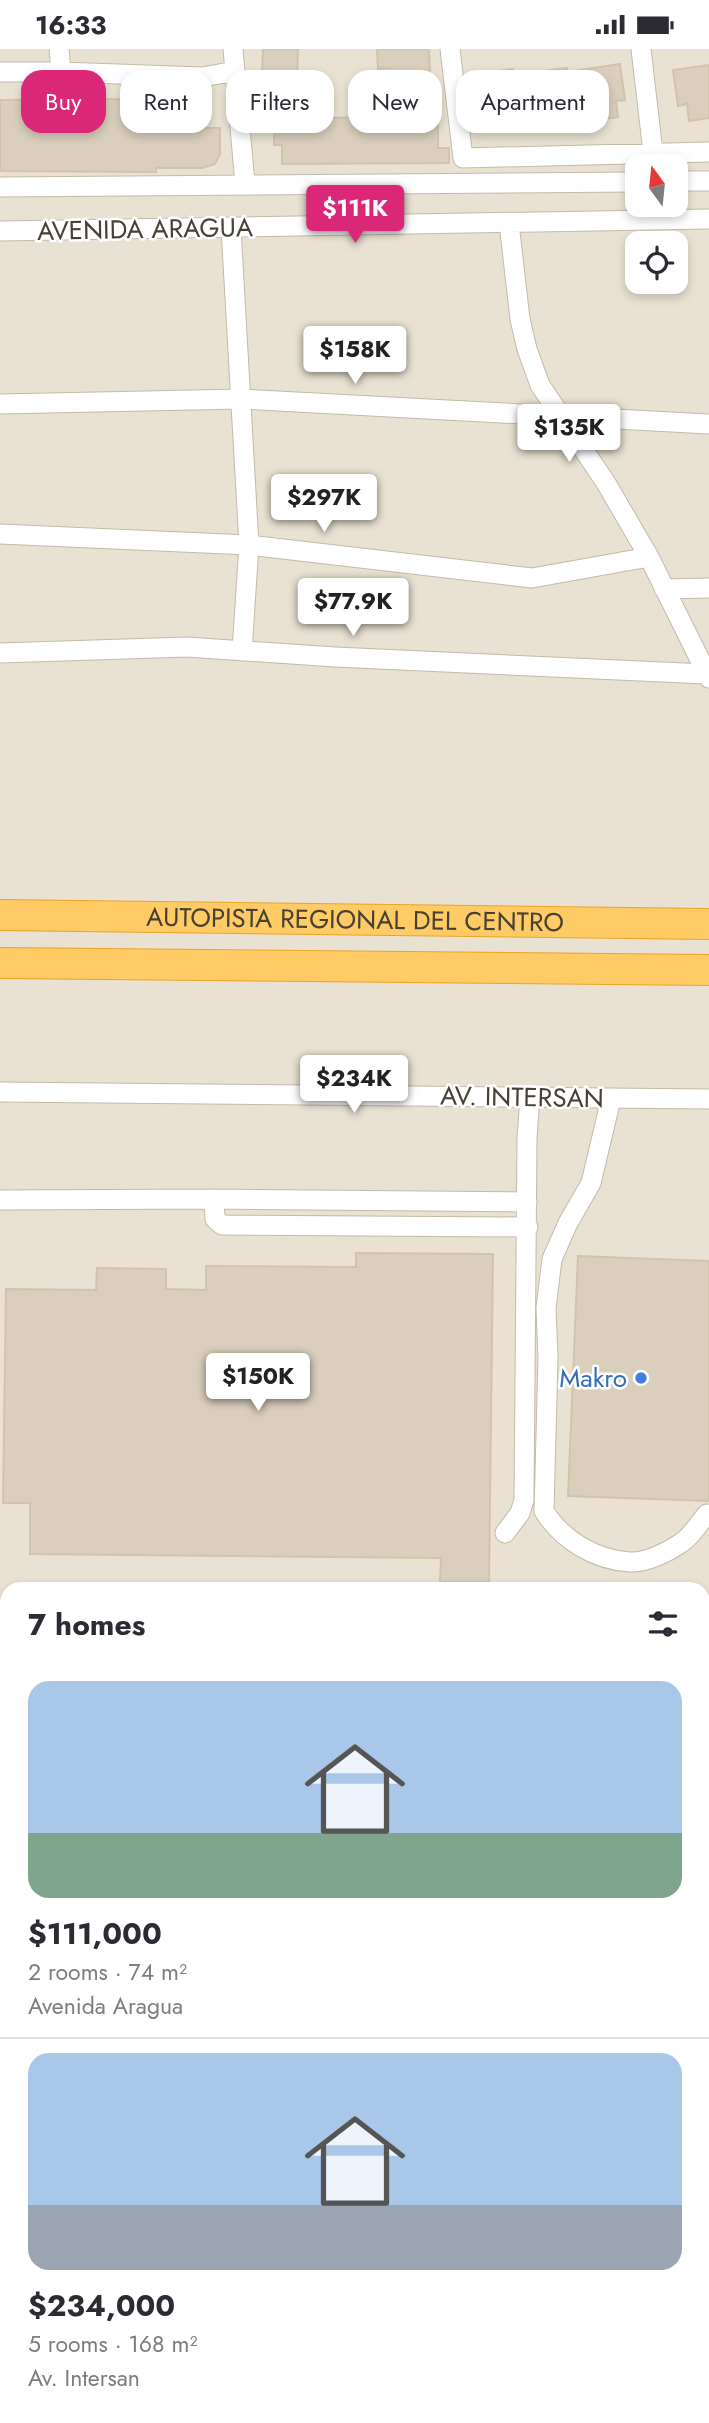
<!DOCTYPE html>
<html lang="en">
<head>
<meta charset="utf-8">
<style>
	body { margin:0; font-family:Jost,sans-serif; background:#f2f2f3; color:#2b2b33; height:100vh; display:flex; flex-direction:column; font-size:26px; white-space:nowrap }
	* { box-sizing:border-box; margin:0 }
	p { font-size:23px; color:#7c7c81 }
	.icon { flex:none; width:38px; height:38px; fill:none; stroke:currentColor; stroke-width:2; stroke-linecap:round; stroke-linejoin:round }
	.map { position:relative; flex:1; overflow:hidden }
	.details { position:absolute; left:0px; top:1533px; width:710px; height:842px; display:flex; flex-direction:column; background:#fff; border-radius:21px 21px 0 0; box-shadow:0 4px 10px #0003 }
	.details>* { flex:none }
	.top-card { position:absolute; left:21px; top:21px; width:668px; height:63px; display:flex; gap:14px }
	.needle { width:46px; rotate:345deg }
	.tools { position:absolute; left:625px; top:105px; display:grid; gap:14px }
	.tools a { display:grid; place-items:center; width:63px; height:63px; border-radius:14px; background:#fff; box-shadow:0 4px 10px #0003; font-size:35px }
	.price { position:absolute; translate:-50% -60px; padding:0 16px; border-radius:7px; background:#fff; color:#222; font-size:23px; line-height:46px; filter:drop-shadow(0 2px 4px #0008) }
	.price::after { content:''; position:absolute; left:50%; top:42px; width:21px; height:16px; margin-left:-10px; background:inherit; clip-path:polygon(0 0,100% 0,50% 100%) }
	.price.selected { background:#db2777; color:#fff }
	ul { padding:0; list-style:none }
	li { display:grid; align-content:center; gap:14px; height:371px; padding:0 28px }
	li+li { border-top:2px solid #e1e1e2 }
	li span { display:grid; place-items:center; height:217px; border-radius:21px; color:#555 }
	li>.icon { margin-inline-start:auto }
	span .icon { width:126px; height:126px; fill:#fffc; stroke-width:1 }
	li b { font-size:30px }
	h2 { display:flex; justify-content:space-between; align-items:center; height:84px; padding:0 28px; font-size:30px }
	.pill { padding:0 24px; border-radius:21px; background:#fff; box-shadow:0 4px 10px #0003; font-size:24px; line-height:63px }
	.pill.selected { background:#db2777; color:#fff }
	.status { display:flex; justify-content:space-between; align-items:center; height:49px; padding:0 35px; background:#fff; direction:ltr }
	.status svg { height:19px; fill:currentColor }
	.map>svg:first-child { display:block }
	.residential { fill:#e9e2d2; fill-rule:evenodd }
	.building { fill:#dacebc; stroke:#d2c3ac; stroke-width:2 }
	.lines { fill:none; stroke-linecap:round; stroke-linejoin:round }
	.minor-casing { stroke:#c3baaa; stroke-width:21 }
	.highway-casing { stroke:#eca327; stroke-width:32 }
	.minor { stroke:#fff; stroke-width:19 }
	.highway { stroke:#ffcb65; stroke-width:30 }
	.shop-dot { fill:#3f7fe0; stroke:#fff; stroke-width:2.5 }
	.labels { text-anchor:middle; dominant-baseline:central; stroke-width:5; stroke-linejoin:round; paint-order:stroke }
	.street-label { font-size:26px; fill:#474034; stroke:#fff }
	.shop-label { font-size:26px; fill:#366cbe; stroke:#fff; text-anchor:end }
</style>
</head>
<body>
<div class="status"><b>16:33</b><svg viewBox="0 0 49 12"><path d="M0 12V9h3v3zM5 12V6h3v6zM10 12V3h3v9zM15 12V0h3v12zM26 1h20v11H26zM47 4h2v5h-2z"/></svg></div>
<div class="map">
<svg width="709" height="2374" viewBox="0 0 709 2374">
	<rect width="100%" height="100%" fill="#f4f0e5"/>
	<!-- residential -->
	<path class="residential" d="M0 0H709V2374H0ZM637 117H676V156H637ZM637 194H676V233H637ZM7 1540H704V2368H7Z"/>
	<!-- building -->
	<path class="building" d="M263 0H298L297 32H310L308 67 329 69 388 67 390 19 378 20 377 0H429L430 27 427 71 438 72V99H449V114L282 115V96H274L275 60H269L271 23H262Z
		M620 15 625 51 616 52 618 68 591 72 590 68 547 75 546 68 493 76 491 60 482 61 477 25 513 20 514 26 567 19V23Z
		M709 16V69L689 72 687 55 678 57 673 21Z
		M121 37 158 39V51L205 50V79H220V105L215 115 202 119H156V123L0 122V51L121 50Z
		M356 1204 493 1205 489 1533H440L441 1509 30 1505V1454H3L6 1240 96 1241 97 1219 166 1220V1240L206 1241V1217L356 1218Z
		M578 1207 709 1212V1452L568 1447Z"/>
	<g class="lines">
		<defs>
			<path id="minor" d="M59 0 61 23
				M233 0 245 135
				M450 0 463 109 709 103
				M641 0 653 103
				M0 23H61L203 28 235 22
				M676 132H709
				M0 138 637 133
				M509 174 520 270 527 300 540 336 606 434 649 508 709 629
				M231 179 249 496 242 602
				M0 182 709 170
				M0 355 241 350 709 375
				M0 485 249 496 532 529 649 508
				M664 540 709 539
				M0 604 187 598 335 608 706 625
				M0 1043 709 1050
				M611 1050 591 1134 568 1174 552 1210 546 1259 548 1309 544 1462C562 1491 595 1511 630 1513 646 1514 668 1503 681 1494 691 1488 699 1474 707 1465
				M214 1150 215 1170 222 1176 528 1178
				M0 1151 214 1150 527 1153
				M505 1484 520 1464 524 1451 527 1089 530 1048
				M0 2221H7
				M704 2226H709
				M704 2287H709
				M297 2368V2374
				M385 2368V2374
				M428 2368V2374
				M566 2368V2374
				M657 2368V2374
				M3 2374V2359L7 2347
				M154 2374V2368
				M536 2374V2368"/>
			<g id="highway">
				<path id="s1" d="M0 866 709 875"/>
				<path d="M0 914 709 921"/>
			</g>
		</defs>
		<!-- minor casing -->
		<use href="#minor" class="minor-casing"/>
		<!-- highway casing -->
		<use href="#highway" class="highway-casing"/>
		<!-- minor -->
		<use href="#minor" class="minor"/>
		<!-- highway -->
		<use href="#highway" class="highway"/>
	</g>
	<!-- markers -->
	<circle class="shop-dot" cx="641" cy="1329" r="7"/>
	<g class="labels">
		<!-- street labels -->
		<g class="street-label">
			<text transform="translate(145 180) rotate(-1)">AVENIDA ARAGUA</text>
			<text stroke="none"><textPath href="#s1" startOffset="355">AUTOPISTA REGIONAL DEL CENTRO</textPath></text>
			<text transform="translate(522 1048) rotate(1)">AV. INTERSAN</text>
		</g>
		<!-- shop labels -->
		<g class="shop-label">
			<text x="627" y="1329">Makro</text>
		</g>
	</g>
</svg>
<div class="tools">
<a><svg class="needle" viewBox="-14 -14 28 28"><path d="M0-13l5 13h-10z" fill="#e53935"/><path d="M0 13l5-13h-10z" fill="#7c7c81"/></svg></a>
<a><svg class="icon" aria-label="locate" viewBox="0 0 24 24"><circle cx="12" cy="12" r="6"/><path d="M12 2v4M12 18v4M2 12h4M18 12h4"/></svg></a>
</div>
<b class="price selected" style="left:355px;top:196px">$111K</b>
<b class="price" style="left:355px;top:337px">$158K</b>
<b class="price" style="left:569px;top:415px">$135K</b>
<b class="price" style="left:324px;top:485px">$297K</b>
<b class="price" style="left:353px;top:589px">$77.9K</b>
<b class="price" style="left:354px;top:1066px">$234K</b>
<b class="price" style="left:258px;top:1364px">$150K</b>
<div class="top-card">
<a class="pill selected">Buy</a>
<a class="pill">Rent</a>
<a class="pill">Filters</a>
<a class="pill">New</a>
<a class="pill">Apartment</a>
</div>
<section class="details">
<h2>7 homes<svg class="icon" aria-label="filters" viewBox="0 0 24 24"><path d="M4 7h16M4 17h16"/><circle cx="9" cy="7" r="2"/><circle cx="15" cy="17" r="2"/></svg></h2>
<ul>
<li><span style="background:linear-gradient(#a9c7e8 70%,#7fa58c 0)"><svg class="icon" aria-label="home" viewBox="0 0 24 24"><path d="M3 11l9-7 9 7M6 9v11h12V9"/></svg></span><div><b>$111,000</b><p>2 rooms · 74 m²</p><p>Avenida Aragua</p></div></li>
<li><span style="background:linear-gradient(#a9c7e8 70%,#9aa5b1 0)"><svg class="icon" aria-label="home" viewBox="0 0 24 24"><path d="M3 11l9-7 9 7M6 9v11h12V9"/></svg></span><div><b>$234,000</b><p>5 rooms · 168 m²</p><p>Av. Intersan</p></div></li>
</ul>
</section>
</div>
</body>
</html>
